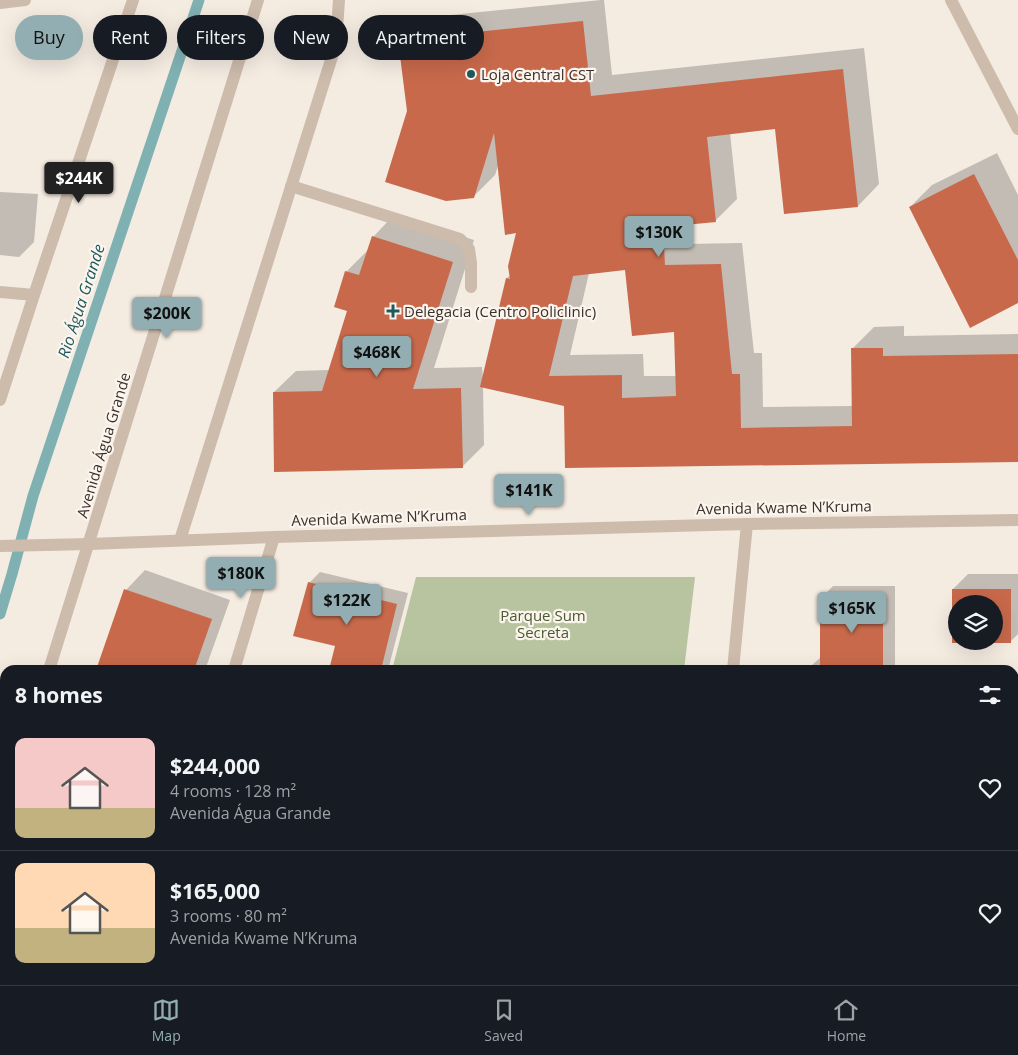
<!DOCTYPE html>
<html lang="en">
<head>
<meta charset="utf-8">
<style>
	body { margin:0; font-family:"Open Sans",sans-serif; background:#20242c; color:#f1f3f6; height:100vh; display:flex; flex-direction:column; font-size:19px; white-space:nowrap }
	* { box-sizing:border-box; margin:0 }
	p { font-size:16px; color:#9ea1a6 }
	.icon { flex:none; width:28px; height:28px; fill:none; stroke:currentColor; stroke-width:2; stroke-linecap:round; stroke-linejoin:round }
	.map { position:relative; flex:1; overflow:hidden }
	.details { position:absolute; left:0px; top:665px; width:1019px; height:320px; display:flex; flex-direction:column; background:#171b24; border-radius:15px 15px 0 0; box-shadow:0 5px 20px #0002 }
	.details>* { flex:none }
	.banner { position:absolute; left:15px; top:15px; width:500px; height:45px; display:flex; gap:10px }
	.fabs { position:absolute; left:948px; top:595px; display:grid; gap:10px }
	.fabs a { display:grid; place-items:center; width:55px; height:55px; border-radius:50%; background:#171b24; box-shadow:0 5px 20px #0002; font-size:25px }
	.price { position:absolute; translate:-50% -42px; padding:0 11px; border-radius:5px; background:#92aeb2; color:#111; font-size:16px; line-height:32px; filter:drop-shadow(0 1px 2px #0008) }
	.price::after { content:''; position:absolute; left:50%; top:30px; width:15px; height:11px; margin-left:-8px; background:inherit; clip-path:polygon(0 0,100% 0,50% 100%) }
	.price.selected { background:#222; color:#fff }
	ul { padding:0; list-style:none }
	li { display:flex; align-items:center; gap:15px; height:125px; padding:0 15px }
	li+li { border-top:1px solid #363941 }
	li span { display:grid; place-items:center; flex:none; width:140px; height:100px; border-radius:10px; color:#555 }
	li>.icon { margin-inline-start:auto }
	span .icon { width:60px; height:60px; fill:#fffc; stroke-width:1 }
	li b { font-size:21px }
	h2 { display:flex; justify-content:space-between; align-items:center; height:60px; padding:0 15px; font-size:21px }
	.tag { padding:0 18px; border-radius:22px; background:#171b24; box-shadow:0 5px 20px #0002; font-size:18px; line-height:45px }
	.tag.selected { background:#92aeb2; color:#111 }
	.dock { display:flex; justify-content:space-around; align-items:center; height:70px; border-top:1px solid #363941; background:#171b24; font-size:14px; color:#9ea1a6 }
	.dock a { display:grid; justify-items:center; gap:2px }
	.dock .selected { color:#92aeb2 }
	.map>svg:first-child { display:block }
	.green { fill:#b8c4a0 }
	.shadow { fill:#0003; fill-rule:evenodd }
	.lines { fill:none; stroke-linecap:round; stroke-linejoin:round }
	.stream { stroke:#7fb0b2; stroke-width:11 }
	.building { fill:#c8694b; fill-rule:evenodd }
	.path { stroke:#b9a596; stroke-width:3; stroke-dasharray:2.5 2.5; stroke-linecap:butt }
	.service { stroke:#cdbbac; stroke-width:12 }
	.minor { stroke:#cdbbac; stroke-width:12 }
	.tertiary { stroke:#cdbbac; stroke-width:12 }
	.poi-dot { fill:#1f5a5e; stroke:#fbf5ee; stroke-width:2 }
	.labels { text-anchor:middle; dominant-baseline:central; stroke-width:4.5; stroke-linejoin:round; paint-order:stroke }
	.poi-label { font-size:15px; fill:#3b302b; stroke:#fbf5ee; text-anchor:start }
	.street-label { font-size:15px; fill:#3b302b; stroke:#fbf5ee }
	.park-label { font-size:15px; fill:#4a5a2e; stroke:#fbf5ee }
	.water-label { font-size:16px; font-style:italic; fill:#1f5a5e; stroke:#fbf5ee }
</style>
</head>
<body>
<div class="map">
<svg width="1018" height="985" viewBox="0 0 1018 985">
	<rect width="100%" height="100%" fill="#f4ebe1"/>
	<!-- green -->
	<path class="green" d="M416 577H695L684 670H392Z
		M5 912V980H307L322 985H0V928Z"/>
	<!-- shadow -->
	<path class="shadow" d="M601 0H604L612 75 864 48 879 184 858 206 776 128 730 133 737 199 716 220 685 223 686 244 742 243 754 353H762L763 407 853 406 852 349 874 327 904 326V336L1018 334V460L567 466 566 405 483 386 484 445 462 467 274 392 296 371 330 370 349 311 346 272 368 250 373 237 394 215 474 240 434 368 482 367 483 378 507 278 510 275 518 232 499 163 495 175 473 197 408 111 400 40 421 18ZM626 269 675 331 676 376H644L643 354 570 355 589 273Z
		M997 153 1018 195V302L910 207 932 185Z
		M0 192 38 194 34 242 19 257 0 255Z
		M145 570 230 600 205 670H98L126 590Z
		M320 572 408 593 388 670H331L337 645 309 583Z
		M968 574H1018V634L1010 642H953V589ZM956 604H994V641H956Z
		M833 586H895V670H812V665L821 657V598Z
		M1014 700 1018 701V803L1016 802 1014 822Z
		M1018 947V985H1015Z
		M718 980H872L869 985H715Z"/>
	<g class="lines">
		<!-- stream -->
		<path class="stream" d="M0 614 12 574 33 496 199 0"/>
	</g>
	<!-- building -->
	<path class="building" d="M583 21 591 96 843 69 858 207 784 214 775 129 707 137 716 222 663 227 665 265 721 264 732 374H740L741 428 852 426 851 348H883V356L1018 354V462L565 468 564 406 480 387 506 278 510 279 508 266 516 233 505 235 494 133 474 198 446 201 385 182 407 111 398 40ZM625 270 632 336 674 332 676 396 622 398V375L549 376 573 276Z
		M974 174 1018 260V303L970 328 909 207Z
		M372 236 453 262 413 389 461 388 463 468 274 472 273 392 322 391 347 311 334 307 345 271 359 275Z
		M308 582 397 604 381 670H329L335 646 293 636Z
		M124 589 212 619 194 670H96Z
		M952 589H1011V643H952ZM956 604H994V641H956Z
		M820 597H883V670H820Z"/>
	<g class="lines">
		<!-- path -->
		<path class="path" d="M138 980 140 985"/>
		<!-- service -->
		<path class="service" d="M291 186 460 239 469 249 471 263V287
			M180 540 336 44 339 0"/>
		<!-- minor -->
		<path class="minor" d="M951 0 1018 129
			M0 292 34 295
			M0 400 34 295 133 0
			M49 670 258 0
			M234 670 274 537
			M733 670 747 524
			M0 825 5 809
			M439 980 454 985
			M655 985 658 980"/>
		<!-- tertiary -->
		<path class="tertiary" d="M0 3 25 0
			M0 546 89 544 274 537 747 524 1018 520"/>
	</g>
	<!-- markers -->
	<g class="poi-dot">
		<circle cx="471" cy="74" r="5"/>
		<path d="M390.5 303.5h5v5h5v5h-5v5h-5v-5h-5v-5h5z"/>
	</g>
	<g class="labels">
		<!-- poi labels -->
		<g class="poi-label">
			<text x="481" y="74">Loja Central CST</text>
			<text x="404" y="311">Delegacia (Centro Policlinic)</text>
		</g>
		<!-- street labels -->
		<g class="street-label">
			<text transform="translate(103 445) rotate(-73)">Avenida Água Grande</text>
			<text transform="translate(784 507) rotate(-1)">Avenida Kwame N’Kruma</text>
			<text transform="translate(379 517) rotate(-2)">Avenida Kwame N’Kruma</text>
		</g>
		<!-- park labels -->
		<g class="park-label">
			<text x="543" y="615">Parque Sum<tspan x="543" dy="17">Secreta</tspan></text>
		</g>
		<!-- water labels -->
		<g class="water-label">
			<text transform="translate(81 301) rotate(-72)">Rio Água Grande</text>
		</g>
	</g>
</svg>
<div class="fabs">
<a><svg class="icon" aria-label="layers" viewBox="0 0 24 24"><path d="M12 4l9 5-9 5-9-5zM3 14l9 5 9-5"/></svg></a>
</div>
<b class="price selected" style="left:79px;top:204px">$244K</b>
<b class="price" style="left:659px;top:258px">$130K</b>
<b class="price" style="left:167px;top:339px">$200K</b>
<b class="price" style="left:377px;top:378px">$468K</b>
<b class="price" style="left:529px;top:516px">$141K</b>
<b class="price" style="left:241px;top:599px">$180K</b>
<b class="price" style="left:347px;top:626px">$122K</b>
<b class="price" style="left:852px;top:634px">$165K</b>
<div class="banner">
<a class="tag selected">Buy</a>
<a class="tag">Rent</a>
<a class="tag">Filters</a>
<a class="tag">New</a>
<a class="tag">Apartment</a>
</div>
<section class="details">
<h2>8 homes<svg class="icon" aria-label="filters" viewBox="0 0 24 24"><path d="M4 7h16M4 17h16"/><circle cx="9" cy="7" r="2"/><circle cx="15" cy="17" r="2"/></svg></h2>
<ul>
<li><span style="background:linear-gradient(#f6c9c9 70%,#c2b280 0)"><svg class="icon" aria-label="home" viewBox="0 0 24 24"><path d="M3 11l9-7 9 7M6 9v11h12V9"/></svg></span><div><b>$244,000</b><p>4 rooms · 128 m²</p><p>Avenida Água Grande</p></div><svg class="icon" aria-label="heart" viewBox="0 0 24 24"><path d="M12 20l-8-8c-3-5 5-10 8-4 3-6 11-1 8 4z"/></svg></li>
<li><span style="background:linear-gradient(#ffd9b3 65%,#c2b280 0)"><svg class="icon" aria-label="home" viewBox="0 0 24 24"><path d="M3 11l9-7 9 7M6 9v11h12V9"/></svg></span><div><b>$165,000</b><p>3 rooms · 80 m²</p><p>Avenida Kwame N’Kruma</p></div><svg class="icon" aria-label="heart" viewBox="0 0 24 24"><path d="M12 20l-8-8c-3-5 5-10 8-4 3-6 11-1 8 4z"/></svg></li>
</ul>
</section>
</div>
<nav class="dock">
<a class="selected"><svg class="icon" aria-label="map" viewBox="0 0 24 24"><path d="M3 6l6-2 6 2 6-2v14l-6 2-6-2-6 2zM9 4v14M15 6v14"/></svg>Map</a>
<a><svg class="icon" aria-label="saved" viewBox="0 0 24 24"><path d="M7 4h10v16l-5-4-5 4z"/></svg>Saved</a>
<a><svg class="icon" aria-label="home" viewBox="0 0 24 24"><path d="M3 11l9-7 9 7M6 9v11h12V9"/></svg>Home</a>
</nav>
</body>
</html>
